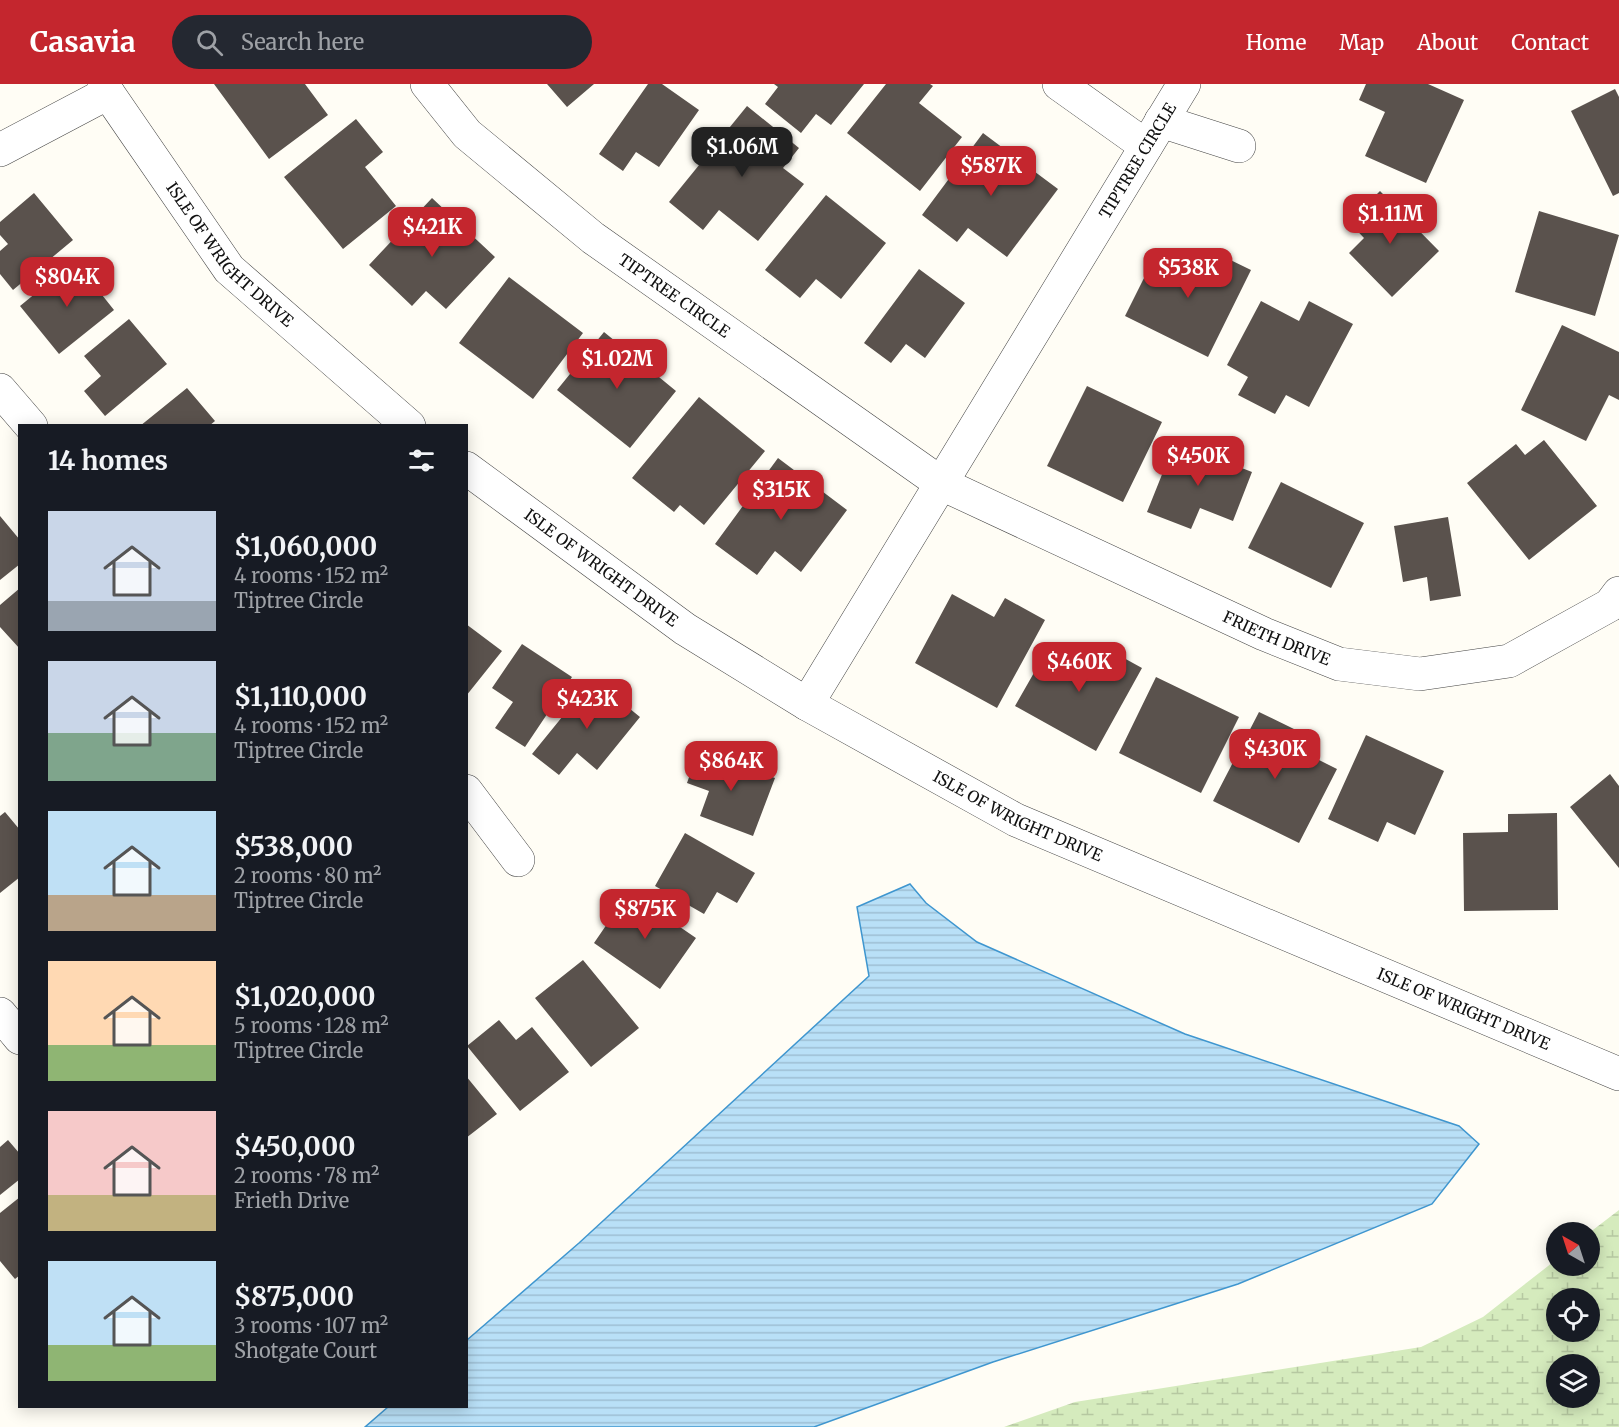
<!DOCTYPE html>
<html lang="en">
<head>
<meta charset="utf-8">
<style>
	body { margin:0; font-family:Merriweather,serif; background:#242831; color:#f1f3f6; height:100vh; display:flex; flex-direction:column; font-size:22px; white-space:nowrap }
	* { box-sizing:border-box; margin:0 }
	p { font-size:20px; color:#9ea1a6 }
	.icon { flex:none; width:33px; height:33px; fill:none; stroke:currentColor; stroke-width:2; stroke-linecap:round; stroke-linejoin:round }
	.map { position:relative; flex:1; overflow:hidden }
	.sheet { position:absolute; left:18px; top:340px; width:450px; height:984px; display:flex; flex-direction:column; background:#171b24; border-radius:0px; box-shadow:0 3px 15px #0003 }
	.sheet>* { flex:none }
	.needle { width:39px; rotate:321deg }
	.fabs { position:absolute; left:1546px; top:1138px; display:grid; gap:12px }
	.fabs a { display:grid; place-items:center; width:54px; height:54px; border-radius:50%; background:#171b24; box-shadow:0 3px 15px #0003; font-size:30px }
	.price { position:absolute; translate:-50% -51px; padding:0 14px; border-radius:12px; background:#c4262e; color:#fff; font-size:20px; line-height:39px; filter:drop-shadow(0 2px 3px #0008) }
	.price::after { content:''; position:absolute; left:50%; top:36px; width:18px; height:14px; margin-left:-9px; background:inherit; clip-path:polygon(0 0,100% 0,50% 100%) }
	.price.on { background:#222; color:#fff }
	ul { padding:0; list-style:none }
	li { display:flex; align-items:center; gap:18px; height:150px; padding:0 30px }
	li span { display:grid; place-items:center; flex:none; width:168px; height:120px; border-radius:0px; color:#555 }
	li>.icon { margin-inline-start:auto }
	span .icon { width:72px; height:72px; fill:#fffc; stroke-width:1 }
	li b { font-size:26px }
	h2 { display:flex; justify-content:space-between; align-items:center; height:72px; padding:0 30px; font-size:26px }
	header { display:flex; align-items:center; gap:36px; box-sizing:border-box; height:84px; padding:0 30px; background:#c4262e; color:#fff }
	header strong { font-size:28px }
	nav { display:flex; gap:33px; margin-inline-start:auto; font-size:21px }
	.search { width:420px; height:54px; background:#242831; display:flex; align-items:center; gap:15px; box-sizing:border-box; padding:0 21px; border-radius:33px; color:#9ea1a6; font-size:22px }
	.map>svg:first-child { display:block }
	.wetland { fill:url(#wetland-marsh); fill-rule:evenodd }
	.water { fill:url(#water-rules); stroke:#3f96cf; stroke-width:1.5 }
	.building { fill:#5a524d }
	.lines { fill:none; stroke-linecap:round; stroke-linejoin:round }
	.minor-casing { stroke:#444; stroke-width:34 }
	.minor { stroke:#fff; stroke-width:33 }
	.labels { text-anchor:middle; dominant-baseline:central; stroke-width:6; stroke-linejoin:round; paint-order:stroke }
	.street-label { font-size:16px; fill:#111; stroke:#fff }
</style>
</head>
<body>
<header>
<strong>Casavia</strong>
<div class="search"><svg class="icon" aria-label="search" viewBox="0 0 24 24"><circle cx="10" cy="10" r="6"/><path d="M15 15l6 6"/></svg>Search here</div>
<nav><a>Home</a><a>Map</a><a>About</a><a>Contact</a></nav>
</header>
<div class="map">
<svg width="1619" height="1343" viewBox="0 0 1619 1343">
	<defs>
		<pattern id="wetland-marsh" width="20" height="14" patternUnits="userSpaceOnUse" patternTransform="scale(1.5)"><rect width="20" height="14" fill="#d5ebbd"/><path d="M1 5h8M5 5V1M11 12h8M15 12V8" fill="none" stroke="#b6c8a1"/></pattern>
		<pattern id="water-rules" width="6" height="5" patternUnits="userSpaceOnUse" patternTransform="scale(1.5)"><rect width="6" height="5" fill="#b9e0f7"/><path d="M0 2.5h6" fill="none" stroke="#9ebfd3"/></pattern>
	</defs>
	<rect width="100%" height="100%" fill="#fffdf5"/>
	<!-- wetland -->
	<path class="wetland" d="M1619 1126V1343H1004L1075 1318 1421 1263 1483 1233 1557 1175V1182H1590L1589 1149ZM1557 1215H1590V1248H1557ZM1557 1281H1590V1314H1557Z"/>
	<!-- water -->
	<path class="water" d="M910 800 926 819 977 858 1185 950 1459 1042 1479 1060 1432 1120 1238 1200 993 1278 814 1343H365L388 1323H466L467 1256 579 1159 869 892 857 823Z"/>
	<!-- building -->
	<path class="building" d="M214 0H305L328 31 269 75Z
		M547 0H594L567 23Z
		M648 0H662L699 26 659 83 636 68 623 87 599 70Z
		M774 0H864L831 41 816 30 801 49 765 20 778 3Z
		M886 0H930L933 2 919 19 962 53 920 107 847 49Z
		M1366 0H1428L1464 16 1426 99 1365 72 1385 28 1359 16Z
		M1615 5 1619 13V109L1613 112 1571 27Z
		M747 22 799 64 783 84 804 100 758 157 719 126 703 146 669 118Z
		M356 35 383 68 365 83 396 122 343 165 284 93Z
		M983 49 1058 105 1007 173 968 144 957 158 922 131Z
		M1380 107 1439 167 1392 213 1349 169 1364 154 1349 138Z
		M34 109 73 156 13 206 0 190V167L8 160 0 151V138Z
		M826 111 886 159 841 215 816 195 800 214 765 186Z
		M432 114 495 173 446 225 426 207 412 222 369 181Z
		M1539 127 1619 151 1595 232 1515 208Z
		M1159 164 1205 186 1214 168 1251 186 1208 273 1125 232Z
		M75 177 114 226 59 270 20 222Z
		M919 185 965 219 925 274 906 260 891 279 864 259Z
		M509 193 583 249 533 315 459 259Z
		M1261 217 1299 237 1309 217 1353 240 1309 323 1286 311 1275 330 1238 311 1248 293 1227 281Z
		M129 235 167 280 105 332 84 307 101 292 84 272Z
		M1562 241 1619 268V316L1609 311 1586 357 1521 326Z
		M604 248 676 307 630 364 557 306Z
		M1087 302 1162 338 1123 418 1047 382Z
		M187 304 215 337 209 342H140Z
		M699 313 765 367 704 441 680 421 674 428 632 394Z
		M1544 356 1597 422 1529 476 1467 399 1516 360 1525 371Z
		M1175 358 1252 388 1233 437 1200 424 1191 445 1147 428Z
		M778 374 847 426 801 488 775 467 757 491 715 460Z
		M1281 398 1364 439 1331 504 1248 464Z
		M0 432 20 456V480L0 496Z
		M1448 433 1461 512 1430 517 1427 493 1403 498 1394 442Z
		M20 504V565L0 543V521Z
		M952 510 994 533 1005 514 1045 536 997 624 915 579Z
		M466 540 502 567 466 612Z
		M1051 559 1091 581 1102 562 1142 584 1096 667 1015 622Z
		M522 560 572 593 525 663 495 644 513 618 492 604Z
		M1156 593 1239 633 1201 709 1119 669Z
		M593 595 640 633 597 686 577 669 559 691 532 670Z
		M1259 628 1296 646 1289 661 1337 685 1299 759 1213 717Z
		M1366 651 1444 687 1415 751 1387 738 1378 758 1328 735Z
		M699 665 775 694 753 752 700 732 709 707 687 699Z
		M1610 690 1619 702V784L1570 723Z
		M5 728 20 746V793L0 809V732Z
		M1557 729 1558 826 1464 827 1463 749 1508 748V730Z
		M685 749 755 789 737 819 717 808 704 830 655 802Z
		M629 808 696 854 660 905 594 859Z
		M583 876 639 944 591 983 535 914Z
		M499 936 516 956 532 943 569 988 520 1027 467 962Z
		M466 992 497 1030 466 1054Z
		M8 1056 20 1070V1095L0 1111V1063Z
		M20 1113V1191L15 1195 0 1177V1129Z"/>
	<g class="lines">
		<defs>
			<g id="minor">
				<path id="s1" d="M104 0 108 9 229 185 409 342"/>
				<path id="s2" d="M427 0 467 50 593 154 942 400 1264 550 1339 580 1420 590 1509 577 1610 521 1619 509"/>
				<path d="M1059 0 1146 62"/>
				<path d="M1161 37 1239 62"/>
				<path d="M0 66 108 9"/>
				<path d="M0 306 31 342"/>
				<path id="s3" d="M466 384 685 545 807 620 1016 736 1619 990"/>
				<path id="s4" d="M807 620 1184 0"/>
				<path d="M466 707 518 776"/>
				<path d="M0 930 20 954"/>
			</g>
		</defs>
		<!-- minor casing -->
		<use href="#minor" class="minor-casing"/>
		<!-- minor -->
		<use href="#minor" class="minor"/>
	</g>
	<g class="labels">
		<!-- street labels -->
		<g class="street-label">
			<text stroke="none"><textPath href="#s4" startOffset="636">TIPTREE CIRCLE</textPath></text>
			<text stroke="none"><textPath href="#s1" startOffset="213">ISLE OF WRIGHT DRIVE</textPath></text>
			<text stroke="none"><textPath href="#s2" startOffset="327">TIPTREE CIRCLE</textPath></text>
			<text stroke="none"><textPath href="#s3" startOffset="168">ISLE OF WRIGHT DRIVE</textPath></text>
			<text stroke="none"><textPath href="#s2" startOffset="1023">FRIETH DRIVE</textPath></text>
			<text stroke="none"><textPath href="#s3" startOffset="654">ISLE OF WRIGHT DRIVE</textPath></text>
			<text stroke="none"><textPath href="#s3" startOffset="1140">ISLE OF WRIGHT DRIVE</textPath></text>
		</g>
	</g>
</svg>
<div class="fabs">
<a><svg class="needle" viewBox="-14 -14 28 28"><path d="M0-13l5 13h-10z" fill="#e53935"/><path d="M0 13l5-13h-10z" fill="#9ea1a6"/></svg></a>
<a><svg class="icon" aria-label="locate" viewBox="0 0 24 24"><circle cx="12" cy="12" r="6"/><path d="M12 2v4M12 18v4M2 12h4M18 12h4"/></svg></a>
<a><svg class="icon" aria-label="layers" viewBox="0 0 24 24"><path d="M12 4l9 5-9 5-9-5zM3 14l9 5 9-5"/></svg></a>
</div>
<b class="price on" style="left:742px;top:94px">$1.06M</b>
<b class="price" style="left:991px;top:113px">$587K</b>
<b class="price" style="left:1390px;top:161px">$1.11M</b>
<b class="price" style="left:432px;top:174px">$421K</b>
<b class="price" style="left:1188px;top:215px">$538K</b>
<b class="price" style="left:67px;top:224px">$804K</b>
<b class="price" style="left:617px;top:306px">$1.02M</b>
<b class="price" style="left:1198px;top:403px">$450K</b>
<b class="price" style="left:781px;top:437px">$315K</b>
<b class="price" style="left:1079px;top:609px">$460K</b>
<b class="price" style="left:587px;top:646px">$423K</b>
<b class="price" style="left:1275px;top:696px">$430K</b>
<b class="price" style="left:731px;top:708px">$864K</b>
<b class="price" style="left:645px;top:856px">$875K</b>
<section class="sheet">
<h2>14 homes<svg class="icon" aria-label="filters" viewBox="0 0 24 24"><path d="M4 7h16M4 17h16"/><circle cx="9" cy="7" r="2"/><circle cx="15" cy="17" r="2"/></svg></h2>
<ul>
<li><span style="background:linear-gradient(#c9d6e8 75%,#9aa5b1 0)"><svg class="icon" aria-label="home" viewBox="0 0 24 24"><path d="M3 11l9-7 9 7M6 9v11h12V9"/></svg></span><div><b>$1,060,000</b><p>4 rooms · 152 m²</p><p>Tiptree Circle</p></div></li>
<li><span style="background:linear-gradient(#c9d6e8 60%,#7fa58c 0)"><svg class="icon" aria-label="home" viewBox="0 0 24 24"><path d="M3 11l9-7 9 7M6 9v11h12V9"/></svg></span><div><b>$1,110,000</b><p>4 rooms · 152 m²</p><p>Tiptree Circle</p></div></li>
<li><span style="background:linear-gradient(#bfe0f5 70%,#b9a48a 0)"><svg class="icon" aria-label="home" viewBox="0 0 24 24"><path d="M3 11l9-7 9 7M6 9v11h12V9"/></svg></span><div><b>$538,000</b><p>2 rooms · 80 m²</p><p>Tiptree Circle</p></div></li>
<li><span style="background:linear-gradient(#ffd9b3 70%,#8fb573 0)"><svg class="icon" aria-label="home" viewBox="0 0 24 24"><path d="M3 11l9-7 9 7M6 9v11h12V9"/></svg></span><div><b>$1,020,000</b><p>5 rooms · 128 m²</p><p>Tiptree Circle</p></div></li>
<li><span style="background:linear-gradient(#f6c9c9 70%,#c2b280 0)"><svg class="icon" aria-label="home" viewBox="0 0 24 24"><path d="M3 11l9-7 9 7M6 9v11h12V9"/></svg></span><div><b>$450,000</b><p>2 rooms · 78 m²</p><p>Frieth Drive</p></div></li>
<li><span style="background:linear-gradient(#bfe0f5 70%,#8fb573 0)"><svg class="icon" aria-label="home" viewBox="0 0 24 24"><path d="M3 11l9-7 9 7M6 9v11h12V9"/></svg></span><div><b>$875,000</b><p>3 rooms · 107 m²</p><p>Shotgate Court</p></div></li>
</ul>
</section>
</div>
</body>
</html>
